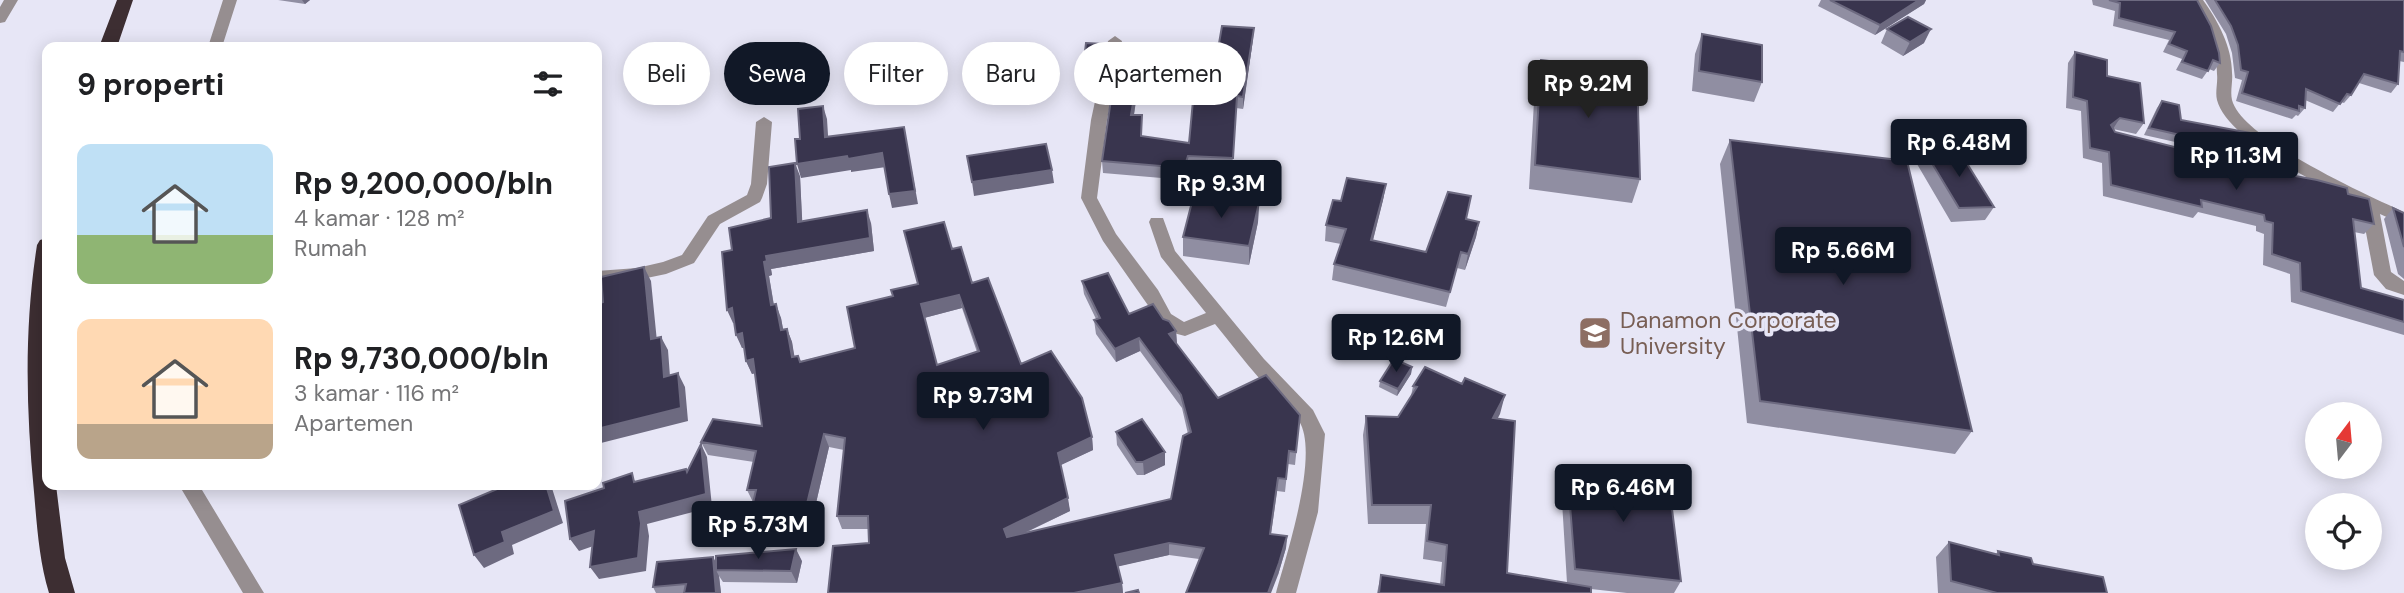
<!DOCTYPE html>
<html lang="id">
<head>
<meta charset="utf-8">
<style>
	body { margin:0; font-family:"DM Sans",sans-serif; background:#f2f2f2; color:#202124; height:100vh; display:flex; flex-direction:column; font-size:26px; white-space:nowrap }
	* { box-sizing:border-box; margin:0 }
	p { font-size:23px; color:#757577 }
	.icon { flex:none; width:38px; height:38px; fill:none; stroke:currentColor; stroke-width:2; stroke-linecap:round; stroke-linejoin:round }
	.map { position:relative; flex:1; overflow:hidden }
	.side { position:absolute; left:42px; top:42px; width:560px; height:448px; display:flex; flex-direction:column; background:#fff; border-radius:14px; box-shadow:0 4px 18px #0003 }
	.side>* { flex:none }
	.banner { position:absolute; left:623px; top:42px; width:665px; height:63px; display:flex; gap:14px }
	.needle { width:46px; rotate:16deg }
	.buttons { position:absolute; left:2305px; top:402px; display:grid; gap:14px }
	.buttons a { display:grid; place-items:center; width:77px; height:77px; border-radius:50%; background:#fff; box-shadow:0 4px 18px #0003; font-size:35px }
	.price { position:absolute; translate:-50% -60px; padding:0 16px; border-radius:7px; background:#111827; color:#fff; font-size:23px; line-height:46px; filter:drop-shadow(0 2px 4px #0008) }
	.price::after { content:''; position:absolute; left:50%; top:42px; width:21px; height:16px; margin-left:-10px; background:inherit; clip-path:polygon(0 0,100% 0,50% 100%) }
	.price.current { background:#222; color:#fff }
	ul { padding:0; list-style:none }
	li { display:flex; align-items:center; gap:21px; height:175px; padding:0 35px }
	li span { display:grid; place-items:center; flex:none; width:196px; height:140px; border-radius:14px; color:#555 }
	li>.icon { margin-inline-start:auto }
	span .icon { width:84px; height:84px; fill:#fffc; stroke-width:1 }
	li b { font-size:30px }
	h2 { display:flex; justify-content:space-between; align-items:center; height:84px; padding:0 35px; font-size:30px }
	.chip { padding:0 24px; border-radius:32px; background:#fff; box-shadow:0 4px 18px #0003; font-size:24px; line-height:63px }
	.chip.current { background:#111827; color:#fff }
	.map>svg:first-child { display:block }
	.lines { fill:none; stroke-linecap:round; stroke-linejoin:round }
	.minor { fill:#968e90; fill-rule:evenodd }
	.highway { fill:#3d2e32; fill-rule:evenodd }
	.wall { fill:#908ea2; fill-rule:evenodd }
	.shaded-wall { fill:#6d6a80 }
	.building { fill:#39354e; stroke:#6d6a80; stroke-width:2; fill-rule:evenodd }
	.labels { text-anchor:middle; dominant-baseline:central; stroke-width:7; stroke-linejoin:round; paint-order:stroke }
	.education-label { font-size:23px; fill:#785e54; stroke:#e7e6f6; text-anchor:start }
</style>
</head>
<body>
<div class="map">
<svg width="2404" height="593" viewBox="0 0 2404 593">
	<rect width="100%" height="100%" fill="#e7e6f6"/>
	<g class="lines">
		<!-- minor -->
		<path class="minor" d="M4 0H18L5 22 0 23V7Z
			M223 0H237L222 47H208Z
			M2189 0H2203C2218 21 2232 47 2232 73 2233 82 2230 91 2232 100 2242 139 2367 195 2404 212V225L2380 214 2391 272 2404 281V295L2386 289 2374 275 2361 206C2326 188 2227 140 2217 100 2215 92 2218 83 2217 74 2217 47 2204 22 2189 0Z
			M1115 36 1122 41 1107 120 1097 198 1116 234 1158 290 1171 314 1184 322 1206 313 1161 257 1149 222 1151 218H1163L1175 251 1264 359 1313 410 1325 434 1318 512 1296 593H1276C1286 556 1320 454 1299 421 1289 405 1272 391 1259 378 1244 361 1230 342 1215 324L1185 336 1166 331 1103 241 1081 198 1091 120 1108 41Z
			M764 117 772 122 767 184 762 198 760 202 720 224 694 263 666 274 637 280 597 283V271L637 268 663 262 682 255 708 216 747 195 751 184 756 122Z
			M179 485H199L264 593H243Z"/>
		<!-- highway -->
		<path class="highway" d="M117 0H133L117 47H99Z
			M47 238V485H56L65 558 75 593H49C39 560 37 526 34 492 26 409 24 328 37 245L40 240Z"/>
	</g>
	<!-- wall -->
	<path class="wall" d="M278 0H310L305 4Z
		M1821 0H1926L1924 4 1875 35 1818 6Z
		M2092 0H2197L2220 63 2214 71 2209 69 2202 79 2176 70 2182 59 2163 52 2169 40 2113 26 2115 11 2093 5Z
		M2205 0H2404V62L2399 61 2398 84 2391 93 2359 83 2351 95 2344 103 2341 102 2333 112 2305 100V108L2298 116 2296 115 2292 119 2236 101 2242 80 2235 78 2232 53 2226 34Z
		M1887 29 1924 43 1903 56 1881 43Z
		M1702 34 1762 82 1754 102 1692 91 1695 54Z
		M1253 39 1243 109 1236 108 1232 170 1188 168 1185 180 1103 173 1102 161 1138 87 1134 115 1142 127V136L1189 143 1193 103 1177 105 1169 82V71L1216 61Z
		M1103 44V51L1098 75H1083V68Z
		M1135 51 1132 76H1118V68Z
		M2075 52 2107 76 2144 123 2136 134 2113 129 2115 132 2348 194 2374 224 2364 234 2354 232 2361 288 2404 300V335L2291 302 2290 274 2263 265 2264 234 2256 231V226L2198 212 2193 218 2103 196 2102 163 2083 158 2081 111 2066 108 2068 63Z
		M1541 60 1640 179 1632 203 1529 189 1535 84Z
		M2162 101 2181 120 2288 159 2282 166 2144 135 2157 108Z
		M1730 140 1972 431 1955 454 1747 423 1720 164Z
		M1924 150 1994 207 1985 220 1951 222 1917 164Z
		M800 176 802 221 871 223 874 251 771 269 772 275 769 276 774 305 781 318 783 330 787 329 792 342 794 357 801 361 855 348 893 296 918 284 952 249 1021 364 1092 437 1093 450 1060 465 1070 511 1025 533 1171 499 1188 434 1182 408 1140 351 1116 362 1096 334 1094 320 1096 319 1084 294 1082 281 1129 314 1163 319 1176 331 1177 344 1218 398 1300 415 1295 465 1288 464 1285 492 1277 491 1271 534 1287 536 1286 548 1278 575 1199 559 1169 555 1118 566 1122 583 1123 593H828L869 543 868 529H842L837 516 844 450 829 447 810 529 756 528 750 516 753 502 747 490 754 462 708 455 701 442 762 426 755 373 752 374 746 361 744 348H742L734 323H733L732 250 771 218ZM962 308 977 352 937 365 924 318Z
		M1386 184 1383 200 1373 240 1426 252 1466 219 1479 222 1476 237 1465 270 1457 268 1446 307 1332 280 1334 264 1341 244 1325 241 1326 225 1341 201Z
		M1259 203 1258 222 1249 265 1183 256V237Z
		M2393 208 2404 213V279L2398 274 2384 219Z
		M1412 367 1411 374 1397 396 1379 387 1380 381Z
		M1462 384 1505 395 1497 419 1507 573 1567 583 1561 485 1567 467 1681 581 1674 593H1627L1591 589V593H1377L1381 575 1440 585 1442 562 1423 559 1426 524H1368L1363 435 1366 416 1398 417 1411 396 1413 386Z
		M1116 432 1165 452V465L1144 475H1137L1117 445Z
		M1949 542 1996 554 1998 551 2107 593H1938L1936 557Z
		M713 557 716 564 802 561 797 583 723 582 719 576 721 593H656L653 587Z"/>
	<!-- shaded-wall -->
	<path class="shaded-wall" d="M302 0H310L305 4Z
		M1919 0H1926L1924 4 1875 35 1880 25Z
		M1254 28 1253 39 1243 109V97Z
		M1931 29 1924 43 1903 56 1910 42Z
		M1103 44V51L1098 75 1097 68Z
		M1135 44V51L1132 76 1131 69Z
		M1138 75V87L1132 127 1131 115Z
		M1194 90V102L1177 105V93Z
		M823 106 827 119 829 151 825 137Z
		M2120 118 2113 129 2111 125Z
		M904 127 918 204 892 208 889 194Z
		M882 153 886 167 851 172V170L801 178 797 164 847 156Z
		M1188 156V168L1185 180 1184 168Z
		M795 163 800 176 803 236 798 222Z
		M1052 170 1054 183 974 196 972 182Z
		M1386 184 1383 200 1369 256 1371 240Z
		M1259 203 1258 222 1249 265V246Z
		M867 210 871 223 874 251 771 269 772 275 769 276 776 319 771 305 764 262 766 256Z
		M1479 222 1476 237 1465 270 1468 254Z
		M644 267 651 281 658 352 651 339Z
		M959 295 962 308 924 318 921 304Z
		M776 304 781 318 786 344 781 330Z
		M732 308 738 322 733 323 727 310Z
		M787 329 792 342 797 371 792 357Z
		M1176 331 1177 344 1169 334Z
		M742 333 748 347 742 348 736 335Z
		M661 337 668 350 671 390 664 377Z
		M1139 338 1140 351 1116 362 1115 349Z
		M753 359 759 372 752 374 746 361Z
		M1412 367 1411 374 1397 396 1398 389Z
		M678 373 685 387 688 421 597 444V429Z
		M1505 395 1500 414 1488 437 1493 418Z
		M824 434 829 447 810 529 804 516Z
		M1092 437 1093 450 1059 466 1058 453Z
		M701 444 707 457 712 507 647 524 649 536 646 571 599 579 590 567 639 512 706 494Z
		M1165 452V465L1144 475 1143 462Z
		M546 485H551L563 523 512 545 514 554 484 568 474 555 502 532Z
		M1068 498 1070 511 1007 541 1004 529Z
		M594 531 602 543 579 551 570 539Z
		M1287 536 1286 548 1278 575 1271 593H1268Z
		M1169 543V555L1116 567 1115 555Z
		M796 549 802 561 797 583 791 571Z
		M713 557 719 568 716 570 719 576 721 593H716Z
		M1122 583 1123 593H1074Z"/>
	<!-- building -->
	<path class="building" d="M1830 0H1919L1880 25Z
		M2109 0H2197L2211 26 2219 53 2220 63 2213 60 2208 71 2182 62 2187 51 2169 44 2175 32 2119 18 2120 3Z
		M2215 0H2404V52L2400 51 2398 84 2364 74 2351 95 2347 94 2340 104 2306 89 2305 108 2299 106V111L2242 93 2248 72 2241 70 2238 45 2231 26Z
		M1908 17 1931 29 1910 42 1887 29Z
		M1222 26 1254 28 1243 97 1237 96 1233 158 1188 156 1184 168 1102 161 1114 79 1138 75 1131 115H1142L1141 136 1189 143 1194 90 1177 93 1169 71 1216 61Z
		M1702 34 1762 45V82L1699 71Z
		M1086 43 1103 44 1097 68H1083Z
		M1122 44H1135L1131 69 1118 68Z
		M2075 52 2107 60V76L2140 83 2144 123 2120 118 2111 125 2115 132 2269 171 2317 180 2347 188 2348 194 2369 199 2374 224 2353 219 2361 288 2404 300V322L2301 291 2300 263 2272 254 2273 223 2265 221 2264 215 2201 200 2202 207 2111 185 2109 152 2090 148 2087 101 2073 97Z
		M1541 60 1637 72 1640 179 1535 165Z
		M2162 101 2179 105 2181 120 2250 133 2288 159 2149 128Z
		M823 106 825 137 904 127 915 191 889 194 882 153 848 159 847 156 797 164 795 139H800L798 109Z
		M1730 140 1907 161 1972 431 1760 401Z
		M1046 144 1052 170 972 182 967 156Z
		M1958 149 1994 207 1959 208 1924 150Z
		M795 163 798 222 867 210 870 238 766 256 767 261 764 262 771 305 776 304 781 330 787 329 792 357 798 356 800 362 855 348 847 307 893 296 891 290 918 284 904 231 944 222 952 249 961 247 972 283 988 278 1021 364 1051 351 1082 398 1092 437 1058 453 1068 498 1004 529 1007 537 1171 499 1183 436 1191 432 1181 395 1139 338 1115 349 1094 320 1100 318 1082 281 1108 273 1129 314 1153 304 1163 319 1169 321 1176 331 1169 334 1218 398 1266 375 1300 415 1296 452 1289 451 1286 479 1278 478 1270 534 1287 536 1279 563 1268 593H1186L1204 548 1169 543 1115 555 1122 583 1074 593H828L833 546 869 543 868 516H837L845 438 824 434 804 516H750L756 490H747L756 451 701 442 713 419 762 426 753 359 746 361 742 333 736 335 732 308 727 310 722 252 732 250 729 228 771 218 769 167ZM959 295 979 351 937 365 921 304Z
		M1347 178 1386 184 1371 240 1426 252 1448 192 1471 196 1466 219 1479 222 1468 254 1461 252 1450 292 1334 264 1346 229 1326 225 1333 200 1341 201Z
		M1194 194 1259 203 1249 246 1183 237Z
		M2393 208 2404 213V247Z
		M644 267 651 339 661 337 664 377 678 373 681 408 597 429V304L603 302 601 277Z
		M1394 359 1412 367 1398 389 1380 381Z
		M1425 367 1462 384 1465 378 1505 395 1493 418 1515 421 1507 573 1591 587V593H1379L1381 575 1444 585 1447 545 1427 541 1431 505H1372L1366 416 1398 417 1417 387 1413 386Z
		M1142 419 1165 452 1143 462H1136L1116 432Z
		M701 444 706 494 639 512 641 523 638 558 590 567 594 531 570 539 565 501 604 488 603 483 632 473 634 482 686 469 687 472Z
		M1567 467 1668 477 1681 581 1575 569Z
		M501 485H546L554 511 502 532 505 542 474 555 459 505 502 487Z
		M1949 542 1999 555 1998 551 2031 558 2033 564 2103 577 2107 593H1997L1951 581Z
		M796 549 791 571 716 570V556Z
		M713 557 716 593H684L686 584 653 587 657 562Z
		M1138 590 1139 593H1125Z"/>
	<!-- icons -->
	<defs>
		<symbol id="university-square" viewBox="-11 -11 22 22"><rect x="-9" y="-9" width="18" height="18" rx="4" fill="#8d6e63" stroke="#e7e6f6"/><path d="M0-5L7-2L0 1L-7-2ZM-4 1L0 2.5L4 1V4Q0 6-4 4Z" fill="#fff"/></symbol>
	</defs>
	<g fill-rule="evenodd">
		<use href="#university-square" x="1576" y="314" width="38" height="38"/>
	</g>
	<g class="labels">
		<!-- education labels -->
		<g class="education-label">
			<text x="1620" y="320">Danamon Corporate<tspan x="1620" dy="26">University</tspan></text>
		</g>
	</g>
</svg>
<div class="buttons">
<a><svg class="needle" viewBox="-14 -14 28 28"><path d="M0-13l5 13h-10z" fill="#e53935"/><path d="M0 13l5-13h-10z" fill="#757577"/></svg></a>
<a><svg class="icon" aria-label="locate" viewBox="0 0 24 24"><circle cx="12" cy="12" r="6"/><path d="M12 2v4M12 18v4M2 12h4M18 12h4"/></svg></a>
</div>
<b class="price current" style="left:1588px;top:120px">Rp 9.2M</b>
<b class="price" style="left:1959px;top:179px">Rp 6.48M</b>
<b class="price" style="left:2236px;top:192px">Rp 11.3M</b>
<b class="price" style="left:1221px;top:220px">Rp 9.3M</b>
<b class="price" style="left:1843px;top:287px">Rp 5.66M</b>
<b class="price" style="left:1396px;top:374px">Rp 12.6M</b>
<b class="price" style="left:983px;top:432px">Rp 9.73M</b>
<b class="price" style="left:1623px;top:524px">Rp 6.46M</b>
<b class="price" style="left:758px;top:561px">Rp 5.73M</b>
<div class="banner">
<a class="chip">Beli</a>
<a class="chip current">Sewa</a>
<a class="chip">Filter</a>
<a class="chip">Baru</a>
<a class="chip">Apartemen</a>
</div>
<section class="side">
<h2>9 properti<svg class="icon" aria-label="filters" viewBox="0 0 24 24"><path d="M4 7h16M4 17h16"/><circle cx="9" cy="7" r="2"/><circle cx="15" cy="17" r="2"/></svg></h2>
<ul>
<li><span style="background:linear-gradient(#bfe0f5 65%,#8fb573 0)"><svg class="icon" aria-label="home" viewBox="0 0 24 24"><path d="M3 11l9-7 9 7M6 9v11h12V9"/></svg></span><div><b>Rp 9,200,000/bln</b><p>4 kamar · 128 m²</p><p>Rumah</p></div></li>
<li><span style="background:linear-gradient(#ffd9b3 75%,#b9a48a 0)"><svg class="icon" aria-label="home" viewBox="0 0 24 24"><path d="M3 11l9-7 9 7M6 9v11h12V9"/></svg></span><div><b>Rp 9,730,000/bln</b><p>3 kamar · 116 m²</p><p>Apartemen</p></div></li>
</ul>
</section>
</div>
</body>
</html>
